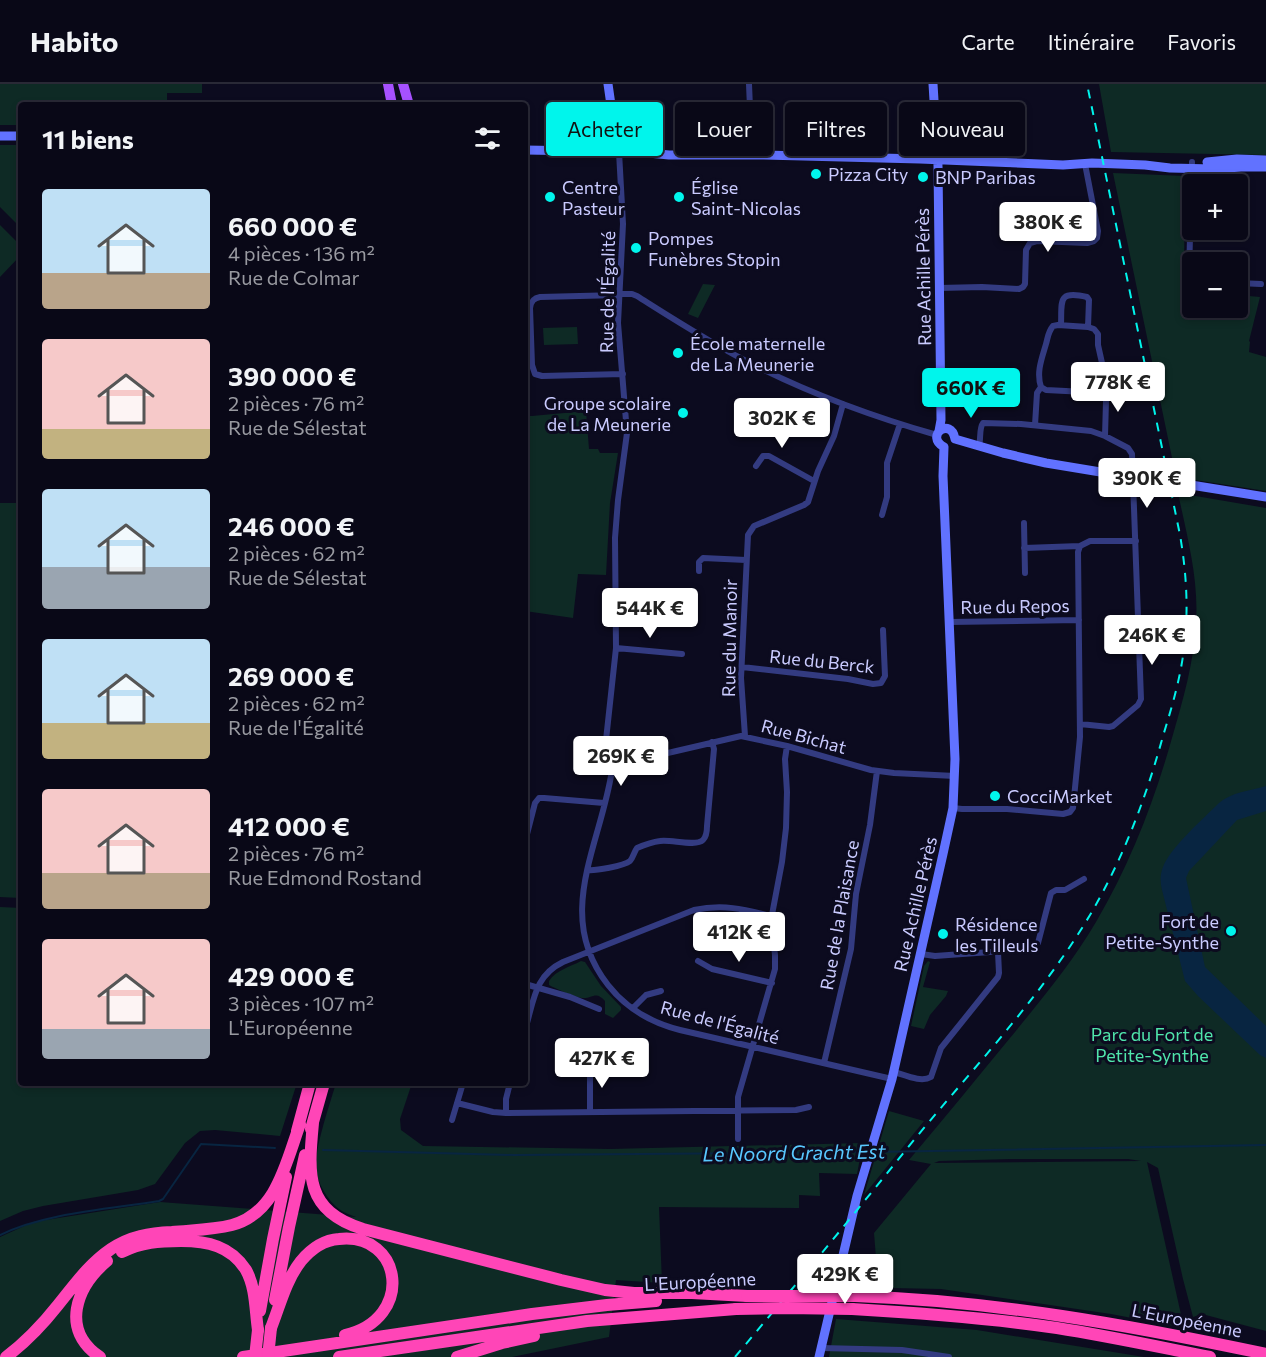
<!DOCTYPE html>
<html lang="fr">
<head>
<meta charset="utf-8">
<style>
	body { margin:0; font-family:Commissioner,sans-serif; background:#121120; color:#f1f3f6; height:100vh; display:flex; flex-direction:column; font-size:22px; white-space:nowrap }
	* { box-sizing:border-box; margin:0 }
	p { font-size:20px; color:#999aa1 }
	.icon { flex:none; width:33px; height:33px; fill:none; stroke:currentColor; stroke-width:2; stroke-linecap:round; stroke-linejoin:round }
	.map { position:relative; flex:1; overflow:hidden }
	.panel { position:absolute; left:18px; top:18px; width:510px; height:984px; display:flex; flex-direction:column; background:#090817; border-radius:6px; box-shadow:0 3px 9px #0003,0 0 0 2px #292936 }
	.panel>* { flex:none }
	.banner { position:absolute; left:546px; top:18px; width:570px; height:54px; display:flex; gap:12px }
	.tools { position:absolute; left:1182px; top:90px; display:grid; gap:12px }
	.tools a { display:grid; place-items:center; width:66px; height:66px; border-radius:6px; background:#090817; box-shadow:0 3px 9px #0003,0 0 0 2px #292936; font-size:30px }
	.price { position:absolute; translate:-50% -51px; padding:0 14px; border-radius:6px; background:#fff; color:#222; font-size:20px; line-height:39px; filter:drop-shadow(0 2px 3px #0008) }
	.price::after { content:''; position:absolute; left:50%; top:36px; width:18px; height:14px; margin-left:-9px; background:inherit; clip-path:polygon(0 0,100% 0,50% 100%) }
	.price.current { background:#00f5ec; color:#111 }
	ul { padding:0; list-style:none }
	li { display:flex; align-items:center; gap:18px; height:150px; padding:0 24px }
	li span { display:grid; place-items:center; flex:none; width:168px; height:120px; border-radius:6px; color:#555 }
	li>.icon { margin-inline-start:auto }
	span .icon { width:72px; height:72px; fill:#fffc; stroke-width:1 }
	li b { font-size:26px }
	h2 { display:flex; justify-content:space-between; align-items:center; height:72px; padding:0 24px; font-size:26px }
	.tag { padding:0 21px; border-radius:6px; background:#090817; box-shadow:0 3px 9px #0003,0 0 0 2px #292936; font-size:21px; line-height:54px }
	.tag.current { background:#00f5ec; color:#111 }
	header { display:flex; align-items:center; gap:36px; box-sizing:border-box; height:84px; padding:0 30px; background:#090817; border-bottom:2px solid #292936 }
	header strong { font-size:28px }
	nav { display:flex; gap:33px; margin-inline-start:auto; font-size:21px }
	.map>svg:first-child { display:block }
	.green { fill:#0e2a25; fill-rule:evenodd }
	.water { fill:#082541 }
	.lines { fill:none; stroke-linecap:round; stroke-linejoin:round }
	.stream { stroke:#082541; stroke-width:2 }
	.street { stroke:#333b81; stroke-width:6 }
	.secondary { stroke:#6172ff; stroke-width:9 }
	.primary { stroke:#a651ff; stroke-width:10 }
	.highway { stroke:#ff45b7; stroke-width:12 }
	.rail { stroke:#00f5ec; stroke-width:2; stroke-dasharray:9 8; stroke-linecap:butt }
	.highway-bridge { stroke:#ff45b7; stroke-width:12 }
	.poi-dot { fill:#00f5ec; stroke:#0c0b1f; stroke-width:2 }
	.labels { text-anchor:middle; dominant-baseline:central; stroke-width:6; stroke-linejoin:round; paint-order:stroke }
	.poi-label { font-size:18px; fill:#cacbff; stroke:#0c0b1f; text-anchor:start }
	.street-label { font-size:18px; fill:#cacbff; stroke:#0c0b1f }
	.park-label { font-size:18px; fill:#50e5ab; stroke:#0c0b1f }
	.water-label { font-size:20px; font-style:italic; fill:#58c8ff; stroke:#0c0b1f }
</style>
</head>
<body>
<header>
<strong>Habito</strong>
<nav><a>Carte</a><a>Itinéraire</a><a>Favoris</a></nav>
</header>
<div class="map">
<svg width="1266" height="1273" viewBox="0 0 1266 1273">
	<rect width="100%" height="100%" fill="#0c0b1f"/>
	<!-- green -->
	<path class="green" d="M0 0H202V9H167V21H21V41H0Z
		M1099 0H1266V71L1111 68Z
		M0 61H21V144L0 123Z
		M1113 89 1185 92 1184 188 1185 196 1192 202V224H1238V211L1260 213 1249 257 1250 258 1249 268 1266 273V407L1176 393Z
		M0 141 21 162V171L0 193Z
		M703 200 715 201 698 234 688 230Z
		M577 243 578 260 544 261 543 244Z
		M586 327 589 365H598L600 369H618L610 419 606 491 578 490 573 534 525 527V332H532Z
		M1178 409 1266 424V1247L1202 1230 1193 1233 1183 1195 1158 1084 1147 1078 1184 1244 1111 1230 941 1205 843 1203 851 1170 876 1174 874 1149 931 1080 909 1076C943 1036 976 995 1010 954 1041 916 1072 879 1096 838 1130 780 1154 718 1172 654 1183 616 1194 578 1196 539 1199 495 1187 452 1178 409ZM1010 1075H1128L1141 1077 934 1079 939 1077Z
		M0 419H21V814L0 813Z
		M0 823 21 824V999H297L280 1052 215 1046 200 1047 185 1059 155 1100 138 1106 43 1122 23 1127 0 1137Z
		M581 877 585 878 601 902 621 923V926L613 934 605 930V917C595 906 593 915 582 914 575 913 556 905 549 901V897C556 886 570 883 581 877Z
		M928 877 930 878 923 903 948 907 946 912 930 931 924 945 911 942 924 882Z
		M336 999H412L400 1035 401 1046 423 1062 610 1065 863 1059 857 1090 819 1089 820 1112 799 1111V1124L659 1123 662 1199 616 1196 609 1253 512 1273H0V1153L33 1138 160 1118 356 1133C351 1131 344 1129 339 1125 328 1117 318 1100 316 1086 314 1065 330 1020 336 999Z
		M889 1027 924 1037 864 1111Z
		M836 1235 977 1246 1144 1273H829Z"/>
	<!-- water -->
	<path class="water" d="M1266 702V727L1237 736 1189 787 1186 794 1205 883 1266 942V974L1260 971 1198 912 1185 897 1162 806C1160 798 1160 790 1163 783 1170 764 1204 734 1219 719 1232 708 1249 707 1266 702Z"/>
	<g class="lines">
		<!-- stream -->
		<path class="stream" d="M323 1066 514 1071 867 1068
			M873 1068 1266 1061
			M0 1151C45 1129 109 1125 159 1117L163 1115 201 1060 275 1064"/>
		<!-- street -->
		<path class="street" d="M749 0 752 71
			M619 68 623 140 618 239 627 349 618 416 615 454 616 564 606 656 608 669 612 682V686C601 761 553 831 608 901 626 924 652 939 680 946L892 995
			M1192 78 1189 191 1192 196
			M1238 199 1261 200
			M939 204 982 203 1019 205 1023 203 1025 200 1026 166 1030 159 1037 157 1087 159 1094 157 1097 154 1098 147 1085 80
			M620 210H632L637 212C675 236 712 260 752 280 811 310 874 333 937 351
			M619 211 540 213C534 214 531 217 530 224L532 281 535 290 542 292 623 290
			M1061 241C1062 217 1057 206 1087 213L1089 216 1088 243
			M1105 309 1046 306 1041 303C1036 288 1042 274 1046 260 1048 253 1048 248 1053 242L1058 241 1088 243 1094 245 1098 250V261L1102 279V295L1106 317 1105 352
			M1035 341 1037 309 1041 303
			M979 362C981 355 979 344 983 339L1021 340 1091 347 1105 352 1128 364 1132 370 1141 615 1138 621 1113 642 1109 643 1080 640
			M756 382 763 372H769L814 397
			M882 431 887 413V379L900 340
			M1024 439 1025 489
			M1024 464 1080 462 1090 457H1136
			M699 487V478L703 474 746 476
			M949 538 1079 536
			M616 564 682 570
			M742 583 848 595 873 600 881 599 885 592 883 546
			M745 652 741 594 748 451 754 442 804 421 808 418 818 387 834 352 843 320
			M612 682 741 652 787 662 871 686 894 689 955 692
			M953 724 962 725H1007L1063 730 1070 728 1073 724 1080 653 1078 468 1080 462
			M525 758 535 719 539 714H544L604 719
			M587 786C595 787 624 782 630 777 633 774 634 768 637 764 644 761 652 758 660 757 670 755 696 763 703 756 706 753 707 747 707 742L714 665 712 658
			M921 870 935 872 1031 865 1038 859 1051 809 1056 806H1065L1084 795
			M698 877 712 885 772 899
			M525 900 570 913 599 925
			M633 924 646 911 661 907
			M525 946C534 917 534 892 563 878L694 826C723 820 743 825 771 832
			M824 979 851 865 856 810 870 741 877 687
			M894 988C905 991 921 999 931 993L941 964 998 893 999 889 998 868
			M457 1019 493 1028 506 1029 796 1026 809 1023
			M590 1028V989L594 977
			M506 1029V1015L510 999
			M452 1036 463 999
			M738 1055V1013L775 885V871L771 836 782 778 786 744 787 708 785 675 787 662
			M821 1264 902 1266 949 1273"/>
		<!-- secondary -->
		<path class="secondary" d="M608 0 612 28 613 68
			M933 0 938 82 941 336 939 347
			M0 52H21
			M525 66 638 68 669 71H764L920 75 1063 81 1092 79 1145 81 1170 84 1214 85 1241 83H1266
			M1207 78 1237 75 1266 76
			M955 355 1003 369 1046 379 1173 400 1191 401 1266 413
			M944 363C924 352 951 332 955 355
			M819 1273 857 1112 892 995 943 770 953 724 955 675 943 392 944 363"/>
		<!-- primary -->
		<path class="primary" d="M388 0 392 21
			M403 0 409 21"/>
		<!-- highway -->
		<path class="highway" d="M313 1039C308 1091 305 1127 363 1145L561 1196 605 1206 634 1209H692L747 1212
			M311 1045 324 999
			M297 1047 310 999
			M122 1168C141 1158 160 1157 181 1157 207 1157 231 1162 246 1186 256 1204 255 1226 258 1246
			M855 1212C996 1217 1129 1241 1266 1270
			M275 1216 289 1143 305 1071
			M852 1225C921 1229 989 1234 1057 1244 1108 1252 1159 1263 1210 1273
			M260 1227 273 1155 286 1093
			M271 1244C280 1221 286 1196 301 1177 311 1165 324 1156 339 1155 403 1148 415 1235 345 1251
			M6 1273C26 1258 43 1240 58 1221 75 1200 89 1180 111 1165 130 1152 150 1149 172 1148 192 1146 212 1146 232 1141 277 1129 286 1078 300 1040
			M100 1273C60 1246 76 1203 107 1177
			M243 1273 532 1230 607 1221 656 1217
			M339 1273 587 1237 736 1225
			M457 1273 502 1259 534 1252"/>
		<!-- rail -->
		<path class="rail" d="M735 1273C795 1202 855 1129 914 1056 974 983 1041 913 1090 831 1123 775 1146 714 1163 652 1171 626 1179 599 1183 572 1189 531 1187 492 1180 451L1087 0"/>
		<!-- highway-bridge -->
		<path class="highway-bridge" d="M747 1212H855
			M736 1225 787 1224 852 1225
			M255 1273 258 1246
			M268 1273 271 1244"/>
	</g>
	<!-- markers -->
	<g class="poi-dot">
		<circle cx="816" cy="90" r="6"/>
		<circle cx="923" cy="93" r="6"/>
		<circle cx="550" cy="113" r="6"/>
		<circle cx="679" cy="113" r="6"/>
		<circle cx="636" cy="164" r="6"/>
		<circle cx="678" cy="269" r="6"/>
		<circle cx="683" cy="329" r="6"/>
		<circle cx="995" cy="712" r="6"/>
		<circle cx="1231" cy="847" r="6"/>
		<circle cx="943" cy="850" r="6"/>
	</g>
	<g class="labels">
		<!-- poi labels -->
		<g class="poi-label">
			<text x="828" y="90">Pizza City</text>
			<text x="935" y="93">BNP Paribas</text>
			<text x="562" y="103">Centre<tspan x="562" dy="21">Pasteur</tspan></text>
			<text x="691" y="103">Église<tspan x="691" dy="21">Saint-Nicolas</tspan></text>
			<text x="648" y="154">Pompes<tspan x="648" dy="21">Funèbres Stopin</tspan></text>
			<text x="690" y="259">École maternelle<tspan x="690" dy="21">de La Meunerie</tspan></text>
			<text x="671" y="319" text-anchor="end">Groupe scolaire<tspan x="671" dy="21">de La Meunerie</tspan></text>
			<text x="1007" y="712">CocciMarket</text>
			<text x="1219" y="837" text-anchor="end">Fort de<tspan x="1219" dy="21">Petite-Synthe</tspan></text>
			<text x="955" y="840">Résidence<tspan x="955" dy="21">les Tilleuls</tspan></text>
		</g>
		<!-- street labels -->
		<g class="street-label">
			<text transform="translate(923 193) rotate(-91)">Rue Achille Pérès</text>
			<text transform="translate(607 208) rotate(-89)">Rue de l'Égalité</text>
			<text transform="translate(1015 522) rotate(-1)">Rue du Repos</text>
			<text transform="translate(729 554) rotate(-89)">Rue du Manoir</text>
			<text transform="translate(822 577) rotate(6)">Rue du Berck</text>
			<text transform="translate(804 652) rotate(15)">Rue Bichat</text>
			<text transform="translate(915 820) rotate(-77)">Rue Achille Pérès</text>
			<text transform="translate(839 831) rotate(-80)">Rue de la Plaisance</text>
			<text transform="translate(720 938) rotate(15)">Rue de l'Égalité</text>
			<text transform="translate(700 1197) rotate(-3)">L'Européenne</text>
			<text transform="translate(1187 1236) rotate(11)">L'Européenne</text>
		</g>
		<!-- park labels -->
		<g class="park-label">
			<text x="1152" y="950">Parc du Fort de<tspan x="1152" dy="21">Petite-Synthe</tspan></text>
		</g>
		<!-- water labels -->
		<g class="water-label">
			<text transform="translate(794 1068) rotate(-1)">Le Noord Gracht Est</text>
		</g>
	</g>
</svg>
<div class="tools">
<a>+</a>
<a>−</a>
</div>
<b class="price" style="left:1048px;top:169px">380K €</b>
<b class="price" style="left:1118px;top:329px">778K €</b>
<b class="price current" style="left:971px;top:335px">660K €</b>
<b class="price" style="left:782px;top:365px">302K €</b>
<b class="price" style="left:1147px;top:425px">390K €</b>
<b class="price" style="left:650px;top:555px">544K €</b>
<b class="price" style="left:1152px;top:582px">246K €</b>
<b class="price" style="left:621px;top:703px">269K €</b>
<b class="price" style="left:739px;top:879px">412K €</b>
<b class="price" style="left:602px;top:1005px">427K €</b>
<b class="price" style="left:845px;top:1221px">429K €</b>
<div class="banner">
<a class="tag current">Acheter</a>
<a class="tag">Louer</a>
<a class="tag">Filtres</a>
<a class="tag">Nouveau</a>
</div>
<section class="panel">
<h2>11 biens<svg class="icon" aria-label="filters" viewBox="0 0 24 24"><path d="M4 7h16M4 17h16"/><circle cx="9" cy="7" r="2"/><circle cx="15" cy="17" r="2"/></svg></h2>
<ul>
<li><span style="background:linear-gradient(#bfe0f5 70%,#b9a48a 0)"><svg class="icon" aria-label="home" viewBox="0 0 24 24"><path d="M3 11l9-7 9 7M6 9v11h12V9"/></svg></span><div><b>660 000 €</b><p>4 pièces · 136 m²</p><p>Rue de Colmar</p></div></li>
<li><span style="background:linear-gradient(#f6c9c9 75%,#c2b280 0)"><svg class="icon" aria-label="home" viewBox="0 0 24 24"><path d="M3 11l9-7 9 7M6 9v11h12V9"/></svg></span><div><b>390 000 €</b><p>2 pièces · 76 m²</p><p>Rue de Sélestat</p></div></li>
<li><span style="background:linear-gradient(#bfe0f5 65%,#9aa5b1 0)"><svg class="icon" aria-label="home" viewBox="0 0 24 24"><path d="M3 11l9-7 9 7M6 9v11h12V9"/></svg></span><div><b>246 000 €</b><p>2 pièces · 62 m²</p><p>Rue de Sélestat</p></div></li>
<li><span style="background:linear-gradient(#bfe0f5 70%,#c2b280 0)"><svg class="icon" aria-label="home" viewBox="0 0 24 24"><path d="M3 11l9-7 9 7M6 9v11h12V9"/></svg></span><div><b>269 000 €</b><p>2 pièces · 62 m²</p><p>Rue de l'Égalité</p></div></li>
<li><span style="background:linear-gradient(#f6c9c9 70%,#b9a48a 0)"><svg class="icon" aria-label="home" viewBox="0 0 24 24"><path d="M3 11l9-7 9 7M6 9v11h12V9"/></svg></span><div><b>412 000 €</b><p>2 pièces · 76 m²</p><p>Rue Edmond Rostand</p></div></li>
<li><span style="background:linear-gradient(#f6c9c9 75%,#9aa5b1 0)"><svg class="icon" aria-label="home" viewBox="0 0 24 24"><path d="M3 11l9-7 9 7M6 9v11h12V9"/></svg></span><div><b>429 000 €</b><p>3 pièces · 107 m²</p><p>L'Européenne</p></div></li>
</ul>
</section>
</div>
</body>
</html>
